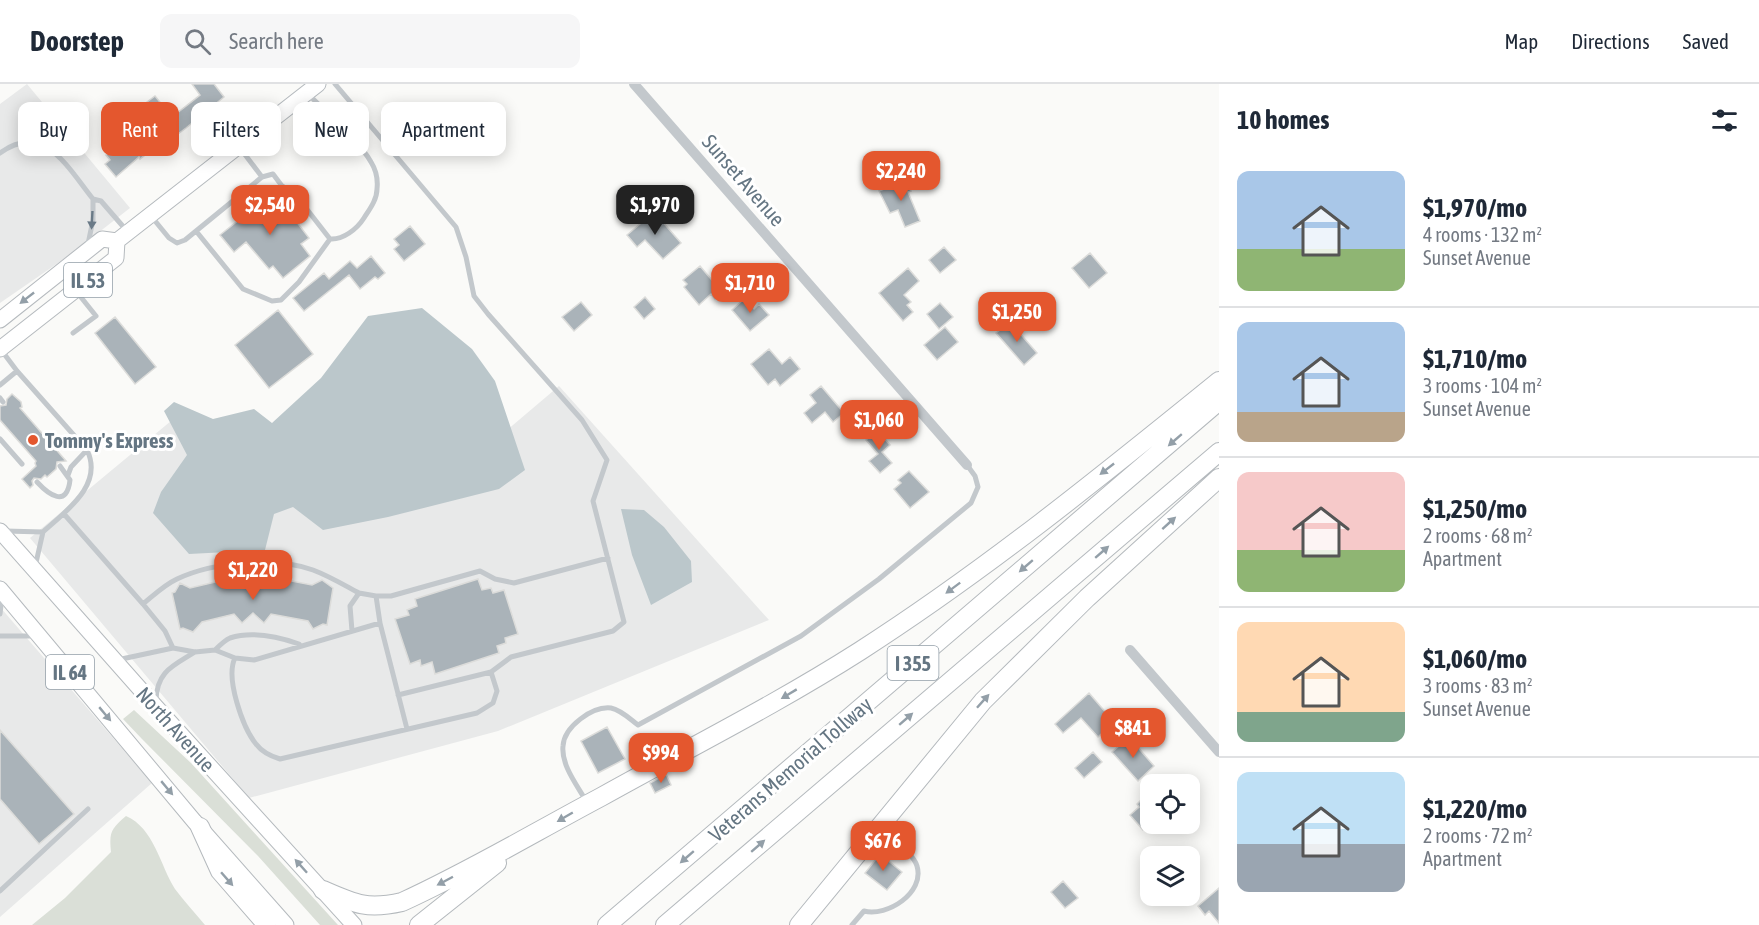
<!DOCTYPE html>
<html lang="en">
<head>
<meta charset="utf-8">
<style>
	body { margin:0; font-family:"Asap Condensed",sans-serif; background:#f6f6f7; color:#1f2937; height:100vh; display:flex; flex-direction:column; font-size:22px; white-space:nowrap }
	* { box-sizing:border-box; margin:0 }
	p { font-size:20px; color:#747a83 }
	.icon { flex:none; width:33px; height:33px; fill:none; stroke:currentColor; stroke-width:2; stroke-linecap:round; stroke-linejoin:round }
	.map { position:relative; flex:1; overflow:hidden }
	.drawer { display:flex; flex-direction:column; background:#fff; width:540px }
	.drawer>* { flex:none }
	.hud { position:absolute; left:18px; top:18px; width:570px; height:54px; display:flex; gap:12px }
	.tools { position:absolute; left:1140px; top:690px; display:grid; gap:12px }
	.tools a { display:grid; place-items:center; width:60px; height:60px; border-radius:12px; background:#fff; box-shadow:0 3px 15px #0003; font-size:30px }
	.price { position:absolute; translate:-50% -51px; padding:0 14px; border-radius:12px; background:#e4572e; color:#fff; font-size:20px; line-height:39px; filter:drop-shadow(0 2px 3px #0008) }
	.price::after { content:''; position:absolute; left:50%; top:36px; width:18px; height:14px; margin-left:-9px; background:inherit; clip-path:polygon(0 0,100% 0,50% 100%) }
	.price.selected { background:#222; color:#fff }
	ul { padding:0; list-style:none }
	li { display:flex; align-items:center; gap:18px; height:150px; padding:0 18px }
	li+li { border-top:2px solid #e0e1e3 }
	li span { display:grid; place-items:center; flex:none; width:168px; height:120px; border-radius:12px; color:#555 }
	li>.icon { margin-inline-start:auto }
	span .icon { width:72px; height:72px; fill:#fffc; stroke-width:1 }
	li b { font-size:26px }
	h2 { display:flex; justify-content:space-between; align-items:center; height:72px; padding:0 18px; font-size:26px }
	.chip { padding:0 21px; border-radius:12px; background:#fff; box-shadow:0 3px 15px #0003; font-size:21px; line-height:54px }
	.chip.selected { background:#e4572e; color:#fff }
	header { display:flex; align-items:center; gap:36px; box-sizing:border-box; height:84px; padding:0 30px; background:#fff; border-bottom:2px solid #e0e1e3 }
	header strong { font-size:28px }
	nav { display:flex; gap:33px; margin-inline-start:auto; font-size:21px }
	.search { width:420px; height:54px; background:#f6f6f7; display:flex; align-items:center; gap:15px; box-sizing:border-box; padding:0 21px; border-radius:12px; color:#747a83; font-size:22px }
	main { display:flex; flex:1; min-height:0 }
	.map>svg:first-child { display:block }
	.built { fill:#e8e9e9 }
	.green { fill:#dadfd7 }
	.water { fill:#bbc7cb }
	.building { fill:#aab3b9; stroke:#dcdcda; stroke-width:1.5 }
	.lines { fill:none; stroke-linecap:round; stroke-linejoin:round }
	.primary-casing { stroke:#b5babe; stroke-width:17 }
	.highway-casing { stroke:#b4b9bd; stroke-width:20 }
	.lane { stroke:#c3c8cc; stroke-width:5 }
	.street { stroke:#c3c8cc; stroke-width:10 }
	.primary { stroke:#fff; stroke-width:15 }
	.highway { stroke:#fff; stroke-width:18 }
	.oneway { fill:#6a7a87 }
	.oneway2 { fill:#939fa8 }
	.poi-dot { fill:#e4572e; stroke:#fff; stroke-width:2 }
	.labels { text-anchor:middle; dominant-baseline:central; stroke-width:6; stroke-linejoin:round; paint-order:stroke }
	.shield { fill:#fff; stroke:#939fa8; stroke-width:1.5 }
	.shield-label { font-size:20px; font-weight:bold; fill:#657683 }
	.street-label { font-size:21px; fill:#657683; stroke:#fff }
	.poi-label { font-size:21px; font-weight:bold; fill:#657683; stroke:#fff; text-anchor:start }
</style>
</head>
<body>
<header>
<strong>Doorstep</strong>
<div class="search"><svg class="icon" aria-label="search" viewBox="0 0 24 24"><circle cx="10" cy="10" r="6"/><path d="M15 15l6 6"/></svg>Search here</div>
<nav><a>Map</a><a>Directions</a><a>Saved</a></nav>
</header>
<main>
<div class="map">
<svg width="1219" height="841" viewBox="0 0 1219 841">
	<rect width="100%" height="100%" fill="#fafaf8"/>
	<!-- built -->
	<path class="built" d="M27 0 130 124 71 170 0 219V20Z
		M559 302 769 536 498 647 249 714 30 454 177 332 493 358Z
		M0 523 152 699 0 833Z"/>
	<!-- green -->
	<path class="green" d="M134 626 191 679 338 841H320L258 772 142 655 123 635Z
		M126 732C154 744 160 781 175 805 184 817 195 829 205 841H32L65 814 111 768C109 748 111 745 126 732Z"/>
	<!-- water -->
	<path class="water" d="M422 224 472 265 495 297 525 386 499 405 388 433 323 446 293 423 274 430 265 466 189 470 153 429 161 408 187 371 164 327 174 318 213 335 254 325 272 339 321 294 368 232Z
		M621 425 644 426 664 443 691 477 692 498 651 521 632 471Z"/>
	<!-- building -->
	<path class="building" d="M192 0H214L224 13 186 44 166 59 164 56 140 75 139 73 116 93 105 80 110 76 106 71 125 54 112 37 128 25 131 30 155 12 172 33 200 11Z
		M457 33 469 47 450 63 438 49Z
		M906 96 911 107 908 108 920 137 905 143 898 126 890 129 879 107Z
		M274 108 309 154 301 160 310 172 283 194 273 182 269 185 246 158 234 168 220 151Z
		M654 128 681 159 663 175 645 156 637 163 627 151Z
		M410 142 425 160 404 177 394 165 399 161 394 155Z
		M944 163 956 176 940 189 929 176Z
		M1090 169 1107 189 1089 204 1072 184Z
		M371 172 385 189 378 195 375 193 360 205 349 191 304 227 293 214 324 189 329 195 350 177 357 184Z
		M700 182 722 208 715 215 711 210 699 221 684 203 687 200 683 196Z
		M908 184 919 197 904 211 911 218 907 221 913 228 903 237 879 209Z
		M645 213 655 225 644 235 634 223Z
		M745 214 754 225 759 220 769 231 750 247 732 226Z
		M581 218 592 231 574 247 562 233Z
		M940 219 953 233 939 245 927 230Z
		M278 226 313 270 269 304 235 261Z
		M115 233 156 283 135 300 95 249Z
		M1010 238 1037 269 1024 281 996 249Z
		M945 243 958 258 937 276 924 261Z
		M769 265 782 280 790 273 800 285 780 302 775 295 768 301 751 280Z
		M821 302 844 329 833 338 825 328 812 339 804 329 816 319 810 311Z
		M12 310 21 318 22 323 20 324 66 377 57 378 56 385 47 393 45 391 41 395 34 394 32 397 33 401 30 404 22 395 36 382 35 379 36 377 0 336V322L6 321 7 315Z
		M877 346 890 361 882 368 892 379 880 389 869 377 878 370 866 356Z
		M909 387 929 408 910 424 894 405 901 399 898 396Z
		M271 493 312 501 322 496 333 504 327 541 323 540 313 545 308 537 271 530 264 539 253 529 242 539 234 530 202 538 193 548 183 544 180 545 172 509 175 508 180 499 190 504 232 494Z
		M478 495 482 506 491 504 493 509 504 506 518 550 505 554 506 559 497 562 499 569 435 590 432 578 421 582 420 576 410 580 395 535 409 531 407 526 417 522 415 515Z
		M1089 609 1114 638 1098 653 1081 634 1063 649 1055 640Z
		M607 643 625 675 598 689 581 657Z
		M0 646 74 730 39 760 0 715Z
		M1129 653 1154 682 1138 697 1112 668Z
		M646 654 655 671 639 679 630 663Z
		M1093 668 1102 678 1084 694 1075 684Z
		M666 690 671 701 655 709 650 699Z
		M1145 712 1148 716 1150 714V740L1143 746 1130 731 1139 723 1137 720Z
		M880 770 902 788 887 806 865 789Z
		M1063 797 1078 814 1065 824 1051 808Z
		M1219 804V839L1209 827 1205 831 1198 822Z"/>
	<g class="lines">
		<defs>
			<path id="primary" d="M0 236 102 155 117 157 318 0
				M0 265 116 174 117 157
				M0 447 156 623 354 841
				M0 505 194 737 286 841"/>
			<path id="highway" d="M200 743 220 787 267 841
				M323 806C355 820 367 826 402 818 470 787 535 748 601 713 687 665 777 620 860 567 986 486 1103 391 1219 297
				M419 841 497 779
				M607 841 1219 317
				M665 841 1219 368
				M799 841 983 617 1087 514 1219 394"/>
		</defs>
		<!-- primary casing -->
		<use href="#primary" class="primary-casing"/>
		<!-- highway casing -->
		<use href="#highway" class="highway-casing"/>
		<!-- lane -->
		<path class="lane" d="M335 0 456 143 466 173 474 212 488 230 582 336 607 376 593 417 624 538 613 547 511 573 491 588 398 611
			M240 64 262 93
			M0 69C44 37 68 84 93 115L101 117 127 147
			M151 132 169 154 177 159 185 156 262 93 273 90 282 102 295 110 330 155C343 156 357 145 364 134 369 126 377 116 377 105 378 96 376 86 371 78 359 57 326 28 308 10
			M196 147 243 205 272 217 281 216 299 198 330 155
			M88 160 93 136V115
			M73 249 96 232 76 207
			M2 267 17 287 87 366C104 401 66 427 43 448
			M0 301 17 287
			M0 314 3 318
			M0 355 22 380
			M68 391 71 383 87 366
			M37 398C49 411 67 424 70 396L60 382
			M64 430 143 520C154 511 164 501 177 495 213 478 276 472 313 486 329 492 344 501 359 509
			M5 447 43 448 35 483
			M376 512H391L480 487 495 495 514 499 608 474
			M143 520 165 547 173 564
			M0 530 2 513
			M352 547 350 522 359 509 376 512 380 539 407 645
			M0 552H34
			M215 566C219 562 225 556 230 554 252 547 279 553 299 560
			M235 574C225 594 243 644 256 660 262 668 270 672 280 675L477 629 493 619 497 607 491 588
			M117 576 173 564 195 568 215 566 235 574 254 576 380 539
			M156 616C157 587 173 582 195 568
			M586 717C577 701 561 681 563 662 564 643 592 622 611 624 621 626 630 635 638 641L801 552 879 495 971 419 978 403 975 392 967 381
			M0 807 88 725
			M852 841 864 827C887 833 925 809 917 782 913 769 896 760 886 752L878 755"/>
		<!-- street -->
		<path class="street" d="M634 0 967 381
			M1130 566 1219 668"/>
		<!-- primary -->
		<use href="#primary" class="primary"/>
		<!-- highway -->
		<use href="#highway" class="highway"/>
	</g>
	<!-- one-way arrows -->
	<defs><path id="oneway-solid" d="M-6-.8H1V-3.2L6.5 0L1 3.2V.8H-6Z" transform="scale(1.5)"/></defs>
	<use class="oneway" href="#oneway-solid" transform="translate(92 136) rotate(93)"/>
	<g class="oneway2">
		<use href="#oneway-solid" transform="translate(27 214) rotate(142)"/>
		<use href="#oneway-solid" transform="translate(1175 356) rotate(139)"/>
		<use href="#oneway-solid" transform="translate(1107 385) rotate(142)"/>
		<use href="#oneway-solid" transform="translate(1169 439) rotate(-42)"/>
		<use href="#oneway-solid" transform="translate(1102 468) rotate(-41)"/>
		<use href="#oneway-solid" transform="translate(1026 482) rotate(139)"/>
		<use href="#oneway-solid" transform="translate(953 504) rotate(143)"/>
		<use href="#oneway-solid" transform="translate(789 610) rotate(149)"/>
		<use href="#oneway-solid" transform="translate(983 617) rotate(-48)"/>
		<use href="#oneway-solid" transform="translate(105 630) rotate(50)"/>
		<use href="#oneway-solid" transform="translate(906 635) rotate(-41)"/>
		<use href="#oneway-solid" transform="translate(167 704) rotate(50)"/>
		<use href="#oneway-solid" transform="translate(565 733) rotate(150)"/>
		<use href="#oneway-solid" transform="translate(758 762) rotate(-41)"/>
		<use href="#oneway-solid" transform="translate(687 773) rotate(139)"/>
		<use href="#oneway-solid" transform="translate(301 782) rotate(-132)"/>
		<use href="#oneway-solid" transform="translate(227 795) rotate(49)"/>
		<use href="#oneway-solid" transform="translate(445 797) rotate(152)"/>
	</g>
	<!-- markers -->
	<circle class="poi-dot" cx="33" cy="356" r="6"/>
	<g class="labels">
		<!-- shield labels -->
		<g class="shield">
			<rect x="64" y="179" width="48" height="34" rx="4.5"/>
			<rect x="887.5" y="562" width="51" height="34" rx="4.5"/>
			<rect x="46" y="571" width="48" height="34" rx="4.5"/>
		</g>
		<g class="shield-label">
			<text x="88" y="196">IL 53</text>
			<text x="913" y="579">I 355</text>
			<text x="70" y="588">IL 64</text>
		</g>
		<!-- street labels -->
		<g class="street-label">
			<text transform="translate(744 96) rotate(49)">Sunset Avenue</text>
			<text transform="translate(176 645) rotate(48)">North Avenue</text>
			<text transform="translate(790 685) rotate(-41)">Veterans Memorial Tollway</text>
		</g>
		<!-- poi labels -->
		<g class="poi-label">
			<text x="45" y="356">Tommy's Express</text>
		</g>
	</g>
</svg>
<div class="tools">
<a><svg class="icon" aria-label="locate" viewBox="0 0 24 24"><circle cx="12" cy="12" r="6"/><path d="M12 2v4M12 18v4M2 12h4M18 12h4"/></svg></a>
<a><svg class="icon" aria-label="layers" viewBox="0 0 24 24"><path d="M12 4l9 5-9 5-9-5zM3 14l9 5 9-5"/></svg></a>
</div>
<b class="price" style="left:901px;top:118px">$2,240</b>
<b class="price" style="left:270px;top:152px">$2,540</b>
<b class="price selected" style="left:655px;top:152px">$1,970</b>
<b class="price" style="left:750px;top:230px">$1,710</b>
<b class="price" style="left:1017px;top:259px">$1,250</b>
<b class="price" style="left:879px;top:367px">$1,060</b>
<b class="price" style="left:253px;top:517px">$1,220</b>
<b class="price" style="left:1133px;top:675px">$841</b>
<b class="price" style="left:661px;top:700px">$994</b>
<b class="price" style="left:883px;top:788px">$676</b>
<div class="hud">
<a class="chip">Buy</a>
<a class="chip selected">Rent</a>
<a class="chip">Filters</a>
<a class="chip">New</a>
<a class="chip">Apartment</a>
</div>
</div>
<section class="drawer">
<h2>10 homes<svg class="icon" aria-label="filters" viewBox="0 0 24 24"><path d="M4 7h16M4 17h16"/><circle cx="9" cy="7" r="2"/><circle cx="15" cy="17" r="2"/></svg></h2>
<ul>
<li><span style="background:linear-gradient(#a9c7e8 65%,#8fb573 0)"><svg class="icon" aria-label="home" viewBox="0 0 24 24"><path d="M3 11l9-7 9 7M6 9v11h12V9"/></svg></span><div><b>$1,970/mo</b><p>4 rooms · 132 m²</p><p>Sunset Avenue</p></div></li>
<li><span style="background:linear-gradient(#a9c7e8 75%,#b9a48a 0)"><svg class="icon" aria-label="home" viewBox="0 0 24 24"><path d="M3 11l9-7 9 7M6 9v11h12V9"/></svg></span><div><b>$1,710/mo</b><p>3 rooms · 104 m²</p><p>Sunset Avenue</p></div></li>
<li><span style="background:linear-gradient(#f6c9c9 65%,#8fb573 0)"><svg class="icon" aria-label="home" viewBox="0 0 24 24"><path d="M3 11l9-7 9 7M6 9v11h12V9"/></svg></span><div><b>$1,250/mo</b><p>2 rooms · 68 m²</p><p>Apartment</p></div></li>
<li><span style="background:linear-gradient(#ffd9b3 75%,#7fa58c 0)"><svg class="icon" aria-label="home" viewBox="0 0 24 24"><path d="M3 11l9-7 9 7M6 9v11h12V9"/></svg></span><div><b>$1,060/mo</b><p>3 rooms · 83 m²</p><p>Sunset Avenue</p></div></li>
<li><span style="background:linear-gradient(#bfe0f5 60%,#9aa5b1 0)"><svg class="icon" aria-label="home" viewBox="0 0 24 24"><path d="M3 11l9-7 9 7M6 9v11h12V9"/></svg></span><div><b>$1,220/mo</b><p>2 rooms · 72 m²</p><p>Apartment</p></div></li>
</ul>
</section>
</main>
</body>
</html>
